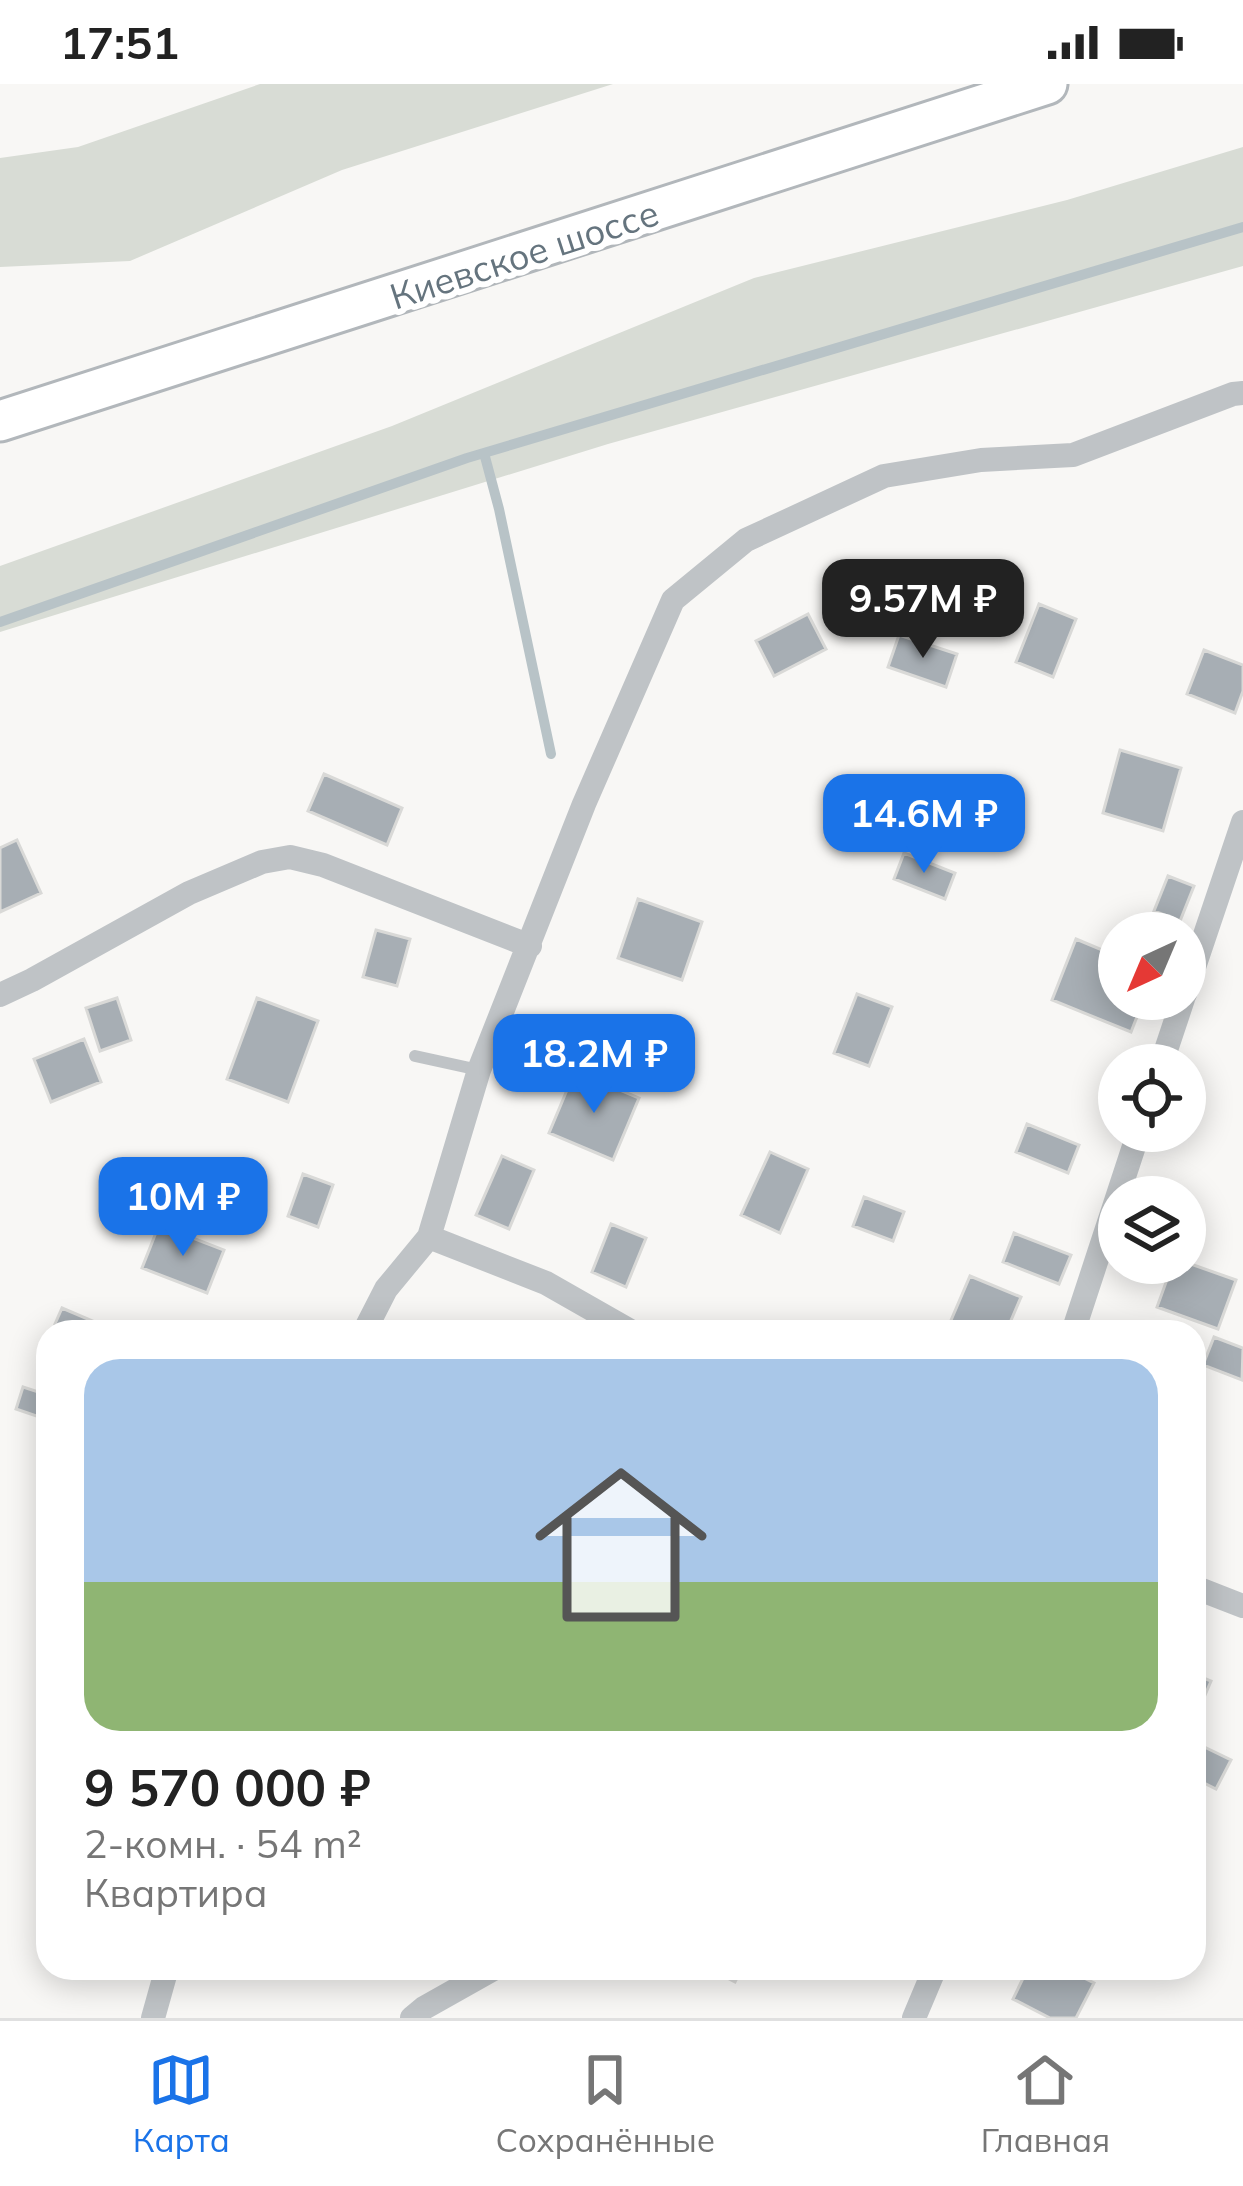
<!DOCTYPE html>
<html lang="ru">
<head>
<meta charset="utf-8">
<style>
	body { margin:0; font-family:Mulish,sans-serif; background:#f6f6f6; color:#222; height:100vh; display:flex; flex-direction:column; font-size:45px; white-space:nowrap }
	* { box-sizing:border-box; margin:0 }
	p { font-size:39px; color:#767676 }
	.icon { flex:none; width:66px; height:66px; fill:none; stroke:currentColor; stroke-width:2; stroke-linecap:round; stroke-linejoin:round }
	.map { position:relative; flex:1; overflow:hidden }
	.panel { position:absolute; left:36px; top:1236px; width:1170px; height:660px; display:flex; flex-direction:column; background:#fff; border-radius:36px; box-shadow:0 6px 30px #0003 }
	.panel>* { flex:none }
	.needle { width:78px; rotate:224deg }
	.tools { position:absolute; left:1098px; top:828px; display:grid; gap:24px }
	.tools a { display:grid; place-items:center; width:108px; height:108px; border-radius:50%; background:#fff; box-shadow:0 6px 30px #0003; font-size:60px }
	.price { position:absolute; translate:-50% -102px; padding:0 27px; border-radius:24px; background:#1a73e8; color:#fff; font-size:39px; line-height:78px; filter:drop-shadow(0 3px 6px #0008) }
	.price::after { content:''; position:absolute; left:50%; top:72px; width:36px; height:27px; margin-left:-18px; background:inherit; clip-path:polygon(0 0,100% 0,50% 100%) }
	.price.on { background:#222; color:#fff }
	ul { padding:0; list-style:none }
	li { display:grid; align-content:center; gap:24px; height:636px; padding:0 48px }
	li+li { border-top:3px solid #e0e0e0 }
	li span { display:grid; place-items:center; height:372px; border-radius:36px; color:#555 }
	li>.icon { margin-inline-start:auto }
	span .icon { width:216px; height:216px; fill:#fffc; stroke-width:1 }
	li b { font-size:51px }
	.status { display:flex; justify-content:space-between; align-items:center; height:84px; padding:0 60px; background:#fff; direction:ltr }
	.status svg { height:33px; fill:currentColor }
	.menu { display:flex; justify-content:space-around; align-items:center; height:168px; border-top:3px solid #e0e0e0; background:#fff; font-size:33px; color:#767676 }
	.menu a { display:grid; justify-items:center; gap:6px }
	.menu .on { color:#1a73e8 }
	.map>svg:first-child { display:block }
	.green { fill:#d8dcd5 }
	.lines { fill:none; stroke-linecap:round; stroke-linejoin:round }
	.stream { stroke:#b8c3c7; stroke-width:10 }
	.building { fill:#a7aeb4; stroke:#d9d9d7; stroke-width:3 }
	.primary-casing { stroke:#b2b7bb; stroke-width:45 }
	.service { stroke:#bfc3c6; stroke-width:12 }
	.minor { stroke:#bfc3c6; stroke-width:24 }
	.primary { stroke:#fff; stroke-width:39 }
	.labels { text-anchor:middle; dominant-baseline:central; stroke-width:12; stroke-linejoin:round; paint-order:stroke }
	.street-label { font-size:36px; fill:#65747e; stroke:#fff }
</style>
</head>
<body>
<div class="status"><b>17:51</b><svg viewBox="0 0 49 12"><path d="M0 12V9h3v3zM5 12V6h3v6zM10 12V3h3v9zM15 12V0h3v12zM26 1h20v11H26zM47 4h2v5h-2z"/></svg></div>
<div class="map">
<svg width="1243" height="1934" viewBox="0 0 1243 1934">
	<rect width="100%" height="100%" fill="#f8f7f5"/>
	<!-- green -->
	<path class="green" d="M260 0H613L342 86 130 177 0 183V74L78 63Z
		M1243 63V182L608 360 0 548V482L392 342 754 194 1067 116Z"/>
	<g class="lines">
		<!-- stream -->
		<path class="stream" d="M484 369 499 425 551 670
			M0 538 467 374 1243 143"/>
	</g>
	<!-- building -->
	<path class="building" d="M1039 520 1076 535 1053 593 1016 578Z
		M808 530 826 565 774 592 756 557Z
		M899 551 957 570 946 603 888 583Z
		M1204 566 1243 581V607L1235 629 1187 610Z
		M1120 666 1181 684 1163 747 1103 729Z
		M324 690 402 724 387 761 308 727Z
		M17 756 41 809 0 828V764Z
		M904 769 955 789 945 815 894 795Z
		M1168 792 1194 802 1180 837 1154 827Z
		M638 815 702 838 682 896 618 874Z
		M376 846 410 855 397 902 363 893Z
		M1076 855 1119 873V915H1144L1131 948 1052 916Z
		M857 910 892 923 869 982 834 969Z
		M117 914 131 956 100 967 86 924Z
		M257 914 318 937 288 1018 227 995Z
		M84 955 101 998 51 1018 34 975Z
		M575 987 639 1014 613 1076 549 1049Z
		M1027 1040 1079 1061 1068 1089 1016 1068Z
		M770 1068 808 1085 780 1149 741 1131Z
		M502 1072 534 1086 509 1145 476 1131Z
		M303 1090 333 1101 318 1143 288 1132Z
		M864 1113 904 1128 893 1157 853 1142Z
		M611 1140 646 1154 626 1203 592 1188Z
		M159 1141 224 1166 207 1209 142 1184Z
		M1014 1149 1071 1171 1059 1200 1003 1178Z
		M1185 1178 1236 1196 1218 1245 1157 1223 1173 1179Z
		M970 1192 1021 1213 1006 1248H946Z
		M62 1224 95 1238 91 1248H73L55 1240Z
		M1214 1253 1243 1264 1242 1296 1203 1281Z
		M23 1303 48 1311V1336L16 1325Z
		M1194 1590 1211 1597 1194 1637Z
		M1194 1658 1231 1676 1216 1705 1194 1694Z
		M708 1884H742L735 1898Z
		M1028 1884H1064L1094 1899 1076 1934H1050L1013 1915Z"/>
	<g class="lines">
		<defs>
			<path id="primary" d="M0 337 1047 0"/>
		</defs>
		<!-- primary casing -->
		<use href="#primary" class="primary-casing"/>
		<!-- service -->
		<path class="service" d="M415 972 479 986"/>
		<!-- minor -->
		<path class="minor" d="M1185 910 1243 738
			M0 911 32 896 189 809 262 778 290 773 323 781 530 862
			M1161 981 1183 915
			M429 1153 479 986 584 720 673 516 746 456 884 392 981 376 1073 371 1233 310 1243 309
			M364 1248 386 1205 429 1153 546 1199 632 1248
			M1073 1248 1139 1047
			M1194 1503 1243 1522
			M153 1934 167 1884
			M412 1934 424 1924 495 1884
			M914 1934 935 1884"/>
		<!-- primary -->
		<use href="#primary" class="primary"/>
	</g>
	<g class="labels">
		<!-- street labels -->
		<g class="street-label">
			<text transform="translate(524 170) rotate(-18)">Киевское шоссе</text>
		</g>
	</g>
</svg>
<div class="tools">
<a><svg class="needle" viewBox="-14 -14 28 28"><path d="M0-13l5 13h-10z" fill="#e53935"/><path d="M0 13l5-13h-10z" fill="#767676"/></svg></a>
<a><svg class="icon" aria-label="locate" viewBox="0 0 24 24"><circle cx="12" cy="12" r="6"/><path d="M12 2v4M12 18v4M2 12h4M18 12h4"/></svg></a>
<a><svg class="icon" aria-label="layers" viewBox="0 0 24 24"><path d="M12 4l9 5-9 5-9-5zM3 14l9 5 9-5"/></svg></a>
</div>
<b class="price on" style="left:923px;top:577px">9.57M ₽</b>
<b class="price" style="left:924px;top:792px">14.6M ₽</b>
<b class="price" style="left:594px;top:1032px">18.2M ₽</b>
<b class="price" style="left:183px;top:1175px">10M ₽</b>
<section class="panel">
<ul>
<li><span style="background:linear-gradient(#a9c7e8 60%,#8fb573 0)"><svg class="icon" aria-label="home" viewBox="0 0 24 24"><path d="M3 11l9-7 9 7M6 9v11h12V9"/></svg></span><div><b>9 570 000 ₽</b><p>2-комн. · 54 m²</p><p>Квартира</p></div></li>
</ul>
</section>
</div>
<nav class="menu">
<a class="on"><svg class="icon" aria-label="map" viewBox="0 0 24 24"><path d="M3 6l6-2 6 2 6-2v14l-6 2-6-2-6 2zM9 4v14M15 6v14"/></svg>Карта</a>
<a><svg class="icon" aria-label="saved" viewBox="0 0 24 24"><path d="M7 4h10v16l-5-4-5 4z"/></svg>Сохранённые</a>
<a><svg class="icon" aria-label="home" viewBox="0 0 24 24"><path d="M3 11l9-7 9 7M6 9v11h12V9"/></svg>Главная</a>
</nav>
</body>
</html>
